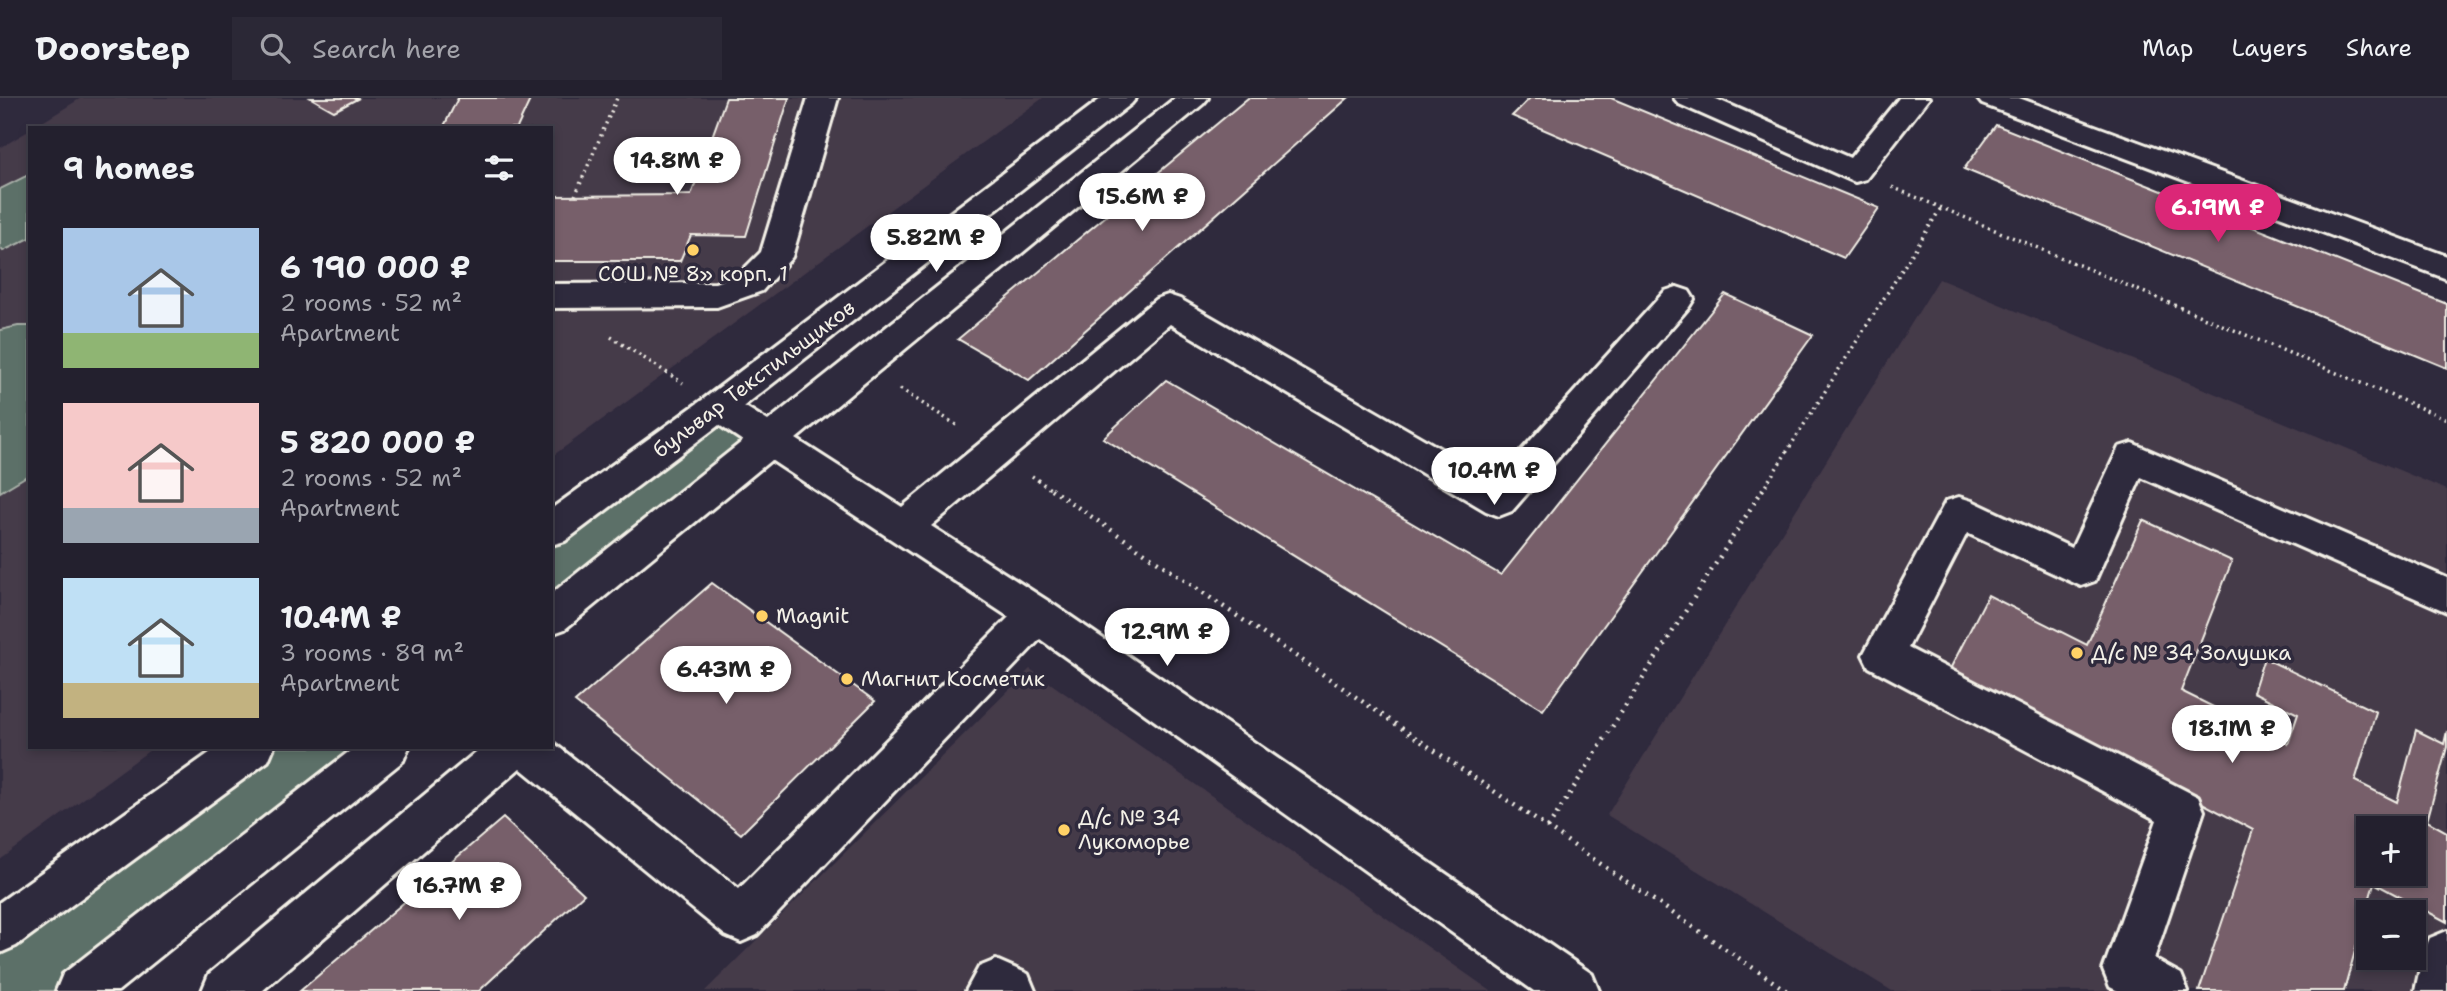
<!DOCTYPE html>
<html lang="en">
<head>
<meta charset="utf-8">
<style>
	body { margin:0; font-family:"Shantell Sans",sans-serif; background:#2b2836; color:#f1f3f6; height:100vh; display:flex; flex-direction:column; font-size:26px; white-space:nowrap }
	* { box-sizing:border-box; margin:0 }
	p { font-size:23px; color:#a3a3aa }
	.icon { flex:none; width:38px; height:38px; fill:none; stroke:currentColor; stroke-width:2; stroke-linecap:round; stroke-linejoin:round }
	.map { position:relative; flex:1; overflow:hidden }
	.side { position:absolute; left:28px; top:28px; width:525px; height:623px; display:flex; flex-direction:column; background:#23202e; border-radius:0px; box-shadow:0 4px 10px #0003,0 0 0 2px #403e4a }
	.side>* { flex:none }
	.buttons { position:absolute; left:2356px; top:718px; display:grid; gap:14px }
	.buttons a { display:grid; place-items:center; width:70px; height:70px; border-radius:0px; background:#23202e; box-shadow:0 4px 10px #0003,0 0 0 2px #403e4a; font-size:35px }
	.price { position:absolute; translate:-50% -60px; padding:0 16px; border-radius:24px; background:#fff; color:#222; font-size:23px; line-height:46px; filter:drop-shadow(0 2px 4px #0008) }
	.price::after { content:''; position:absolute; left:50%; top:42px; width:21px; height:16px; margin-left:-10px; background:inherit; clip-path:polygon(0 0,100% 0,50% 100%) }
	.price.active { background:#db2777; color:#fff }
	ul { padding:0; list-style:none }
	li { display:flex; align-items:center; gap:21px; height:175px; padding:0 35px }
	li span { display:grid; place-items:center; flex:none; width:196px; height:140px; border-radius:0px; color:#555 }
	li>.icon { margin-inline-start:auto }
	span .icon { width:84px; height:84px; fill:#fffc; stroke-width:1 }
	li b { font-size:30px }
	h2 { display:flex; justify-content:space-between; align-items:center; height:84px; padding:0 35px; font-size:30px }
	header { display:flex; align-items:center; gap:42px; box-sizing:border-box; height:98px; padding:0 35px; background:#23202e; border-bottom:2px solid #403e4a }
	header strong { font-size:33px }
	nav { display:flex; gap:38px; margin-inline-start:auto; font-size:24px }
	.search { width:490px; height:63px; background:#2b2836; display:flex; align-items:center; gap:18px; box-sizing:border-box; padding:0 24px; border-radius:0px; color:#a3a3aa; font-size:26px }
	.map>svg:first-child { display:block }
	.built { fill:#453a4a; fill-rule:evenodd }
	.green { fill:#5c6f67; stroke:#a8b0a8; stroke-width:2 }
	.building { fill:#775f6a; stroke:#f4f1e8; stroke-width:2; fill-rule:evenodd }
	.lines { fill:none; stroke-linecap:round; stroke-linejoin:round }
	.minor-casing { stroke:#f4f1e8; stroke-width:6 }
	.path-far1 { stroke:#f4f1e8; stroke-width:3.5; stroke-dasharray:2 4.5; stroke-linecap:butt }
	.path { stroke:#f4f1e8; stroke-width:4.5; stroke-dasharray:2 6; stroke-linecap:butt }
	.minor { fill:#2f2a3d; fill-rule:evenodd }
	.poi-dot { fill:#ffd166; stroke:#2f2a3d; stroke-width:2.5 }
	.labels { text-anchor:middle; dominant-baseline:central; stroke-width:7; stroke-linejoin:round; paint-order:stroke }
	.poi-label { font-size:21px; fill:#f4f1e8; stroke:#2f2a3d; text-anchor:start }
	.street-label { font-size:21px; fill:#f4f1e8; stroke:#2f2a3d }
</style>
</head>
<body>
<header>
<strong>Doorstep</strong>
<div class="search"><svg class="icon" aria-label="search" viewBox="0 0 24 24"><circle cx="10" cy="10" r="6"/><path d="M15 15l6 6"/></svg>Search here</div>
<nav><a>Map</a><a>Layers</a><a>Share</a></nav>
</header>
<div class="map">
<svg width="2447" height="893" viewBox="0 0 2447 893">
	<rect width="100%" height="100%" fill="#2f2a3d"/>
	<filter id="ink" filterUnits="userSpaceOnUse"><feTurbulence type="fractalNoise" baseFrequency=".0143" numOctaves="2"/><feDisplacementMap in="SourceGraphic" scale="14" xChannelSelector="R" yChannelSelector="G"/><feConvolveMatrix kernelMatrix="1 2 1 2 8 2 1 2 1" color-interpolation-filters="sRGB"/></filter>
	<g filter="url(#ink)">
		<!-- built -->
		<path class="built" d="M81 0H1043L551 359V30H33Z
			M30 32V649H154L0 762V50Z
			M1939 181 2447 392V893H1892L1607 717ZM2368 730H2413V775H2368ZM2368 814H2413V859H2368Z
			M1030 571 1491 893H705Z"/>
		<!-- green -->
		<path class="green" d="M30 76V140L3 153 0 150V91Z
			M18 228H30V376L0 394V232Z
			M711 321 758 345 551 513V441Z
			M263 649H356L67 893H0V840Z"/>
		<!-- building -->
		<path class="building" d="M311 0H359L334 13Z
			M458 0H531L517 30H443Z
			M726 0H789L746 138 691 137 680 163H551V98L691 97Z
			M1248 0H1348L1029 282 958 241Z
			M1530 0H1611L1879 110 1844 160 1512 18Z
			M1996 27 2447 206V270L1964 71Z
			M1725 196 1813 237 1543 612 1103 340 1166 282 1501 477Z
			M2143 422 2232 463 2181 593 2288 646 2298 616 2253 594 2264 560 2376 614 2355 683 2397 704 2416 632 2444 646 2447 633V649L2427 723 2447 734V824L2374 785 2344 893H2199L2253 732 1950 571 1988 497 2087 547ZM2368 730H2413V775H2368Z
			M712 485 875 603 741 736 575 604Z
			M503 720 584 796 479 893H300Z"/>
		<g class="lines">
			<defs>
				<path id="minor" d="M808 0H838L792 159 762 193 717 209 551 210V186L715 185 738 177 761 154Z
					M1102 0H1136L1131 6 744 308 768 323 1175 0H1208L1203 6 796 341 902 409 1156 201 1168 197 1180 201 1495 382 1665 193 1677 189 1689 193 1694 201 1689 209 1512 413 1499 418 1486 413 1170 226 931 428 1051 505 1592 876 1599 893H1534L1040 541 757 837 741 844 725 837 520 670 262 893H202L209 876 482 649H551V643L739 791 1009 519 771 362 565 531 551 536V496L743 343 719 327 565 443 551 447V411L705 300Z
					M1674 0H1714L1850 60 1899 0H1929L1866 81 1855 84 1679 6Z
					M1977 0H2019L2447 158V181L1982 6Z
					M2132 345 2447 480V514L2141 379 2095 483 2081 488 1967 435 1908 550 2198 699 2204 713 2154 861 2181 876 2188 893H2118L2110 889 2103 872 2157 722 1869 569 1863 557 1946 403 1959 399 1972 403 2072 450 2119 349Z
					M218 649H274L268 663 16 848 0 855V804Z
					M355 649H409L403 663 118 893H56L63 876Z
					M2447 833V893H2415L2423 856 2430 840Z
					M996 862 1028 876 1035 893H966L979 869Z"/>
			</defs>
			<!-- minor casing -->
			<use href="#minor" class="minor-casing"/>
			<!-- path-far1 -->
			<path class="path-far1" d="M1892 89 2447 321
				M575 98 617 0
				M611 239 683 285
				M900 291 958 328
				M1032 378 1053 393
				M1762 393 1941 110"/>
			<!-- path -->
			<path class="path" d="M1051 391 1787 893
				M1548 730 1763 391"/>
			<!-- minor -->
			<use href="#minor" class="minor"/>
		</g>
	</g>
	<!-- markers -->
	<g class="poi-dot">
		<circle cx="693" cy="152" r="7"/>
		<circle cx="762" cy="518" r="7"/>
		<circle cx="2077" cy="555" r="7"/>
		<circle cx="847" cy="581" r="7"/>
		<circle cx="1064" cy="732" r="7"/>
	</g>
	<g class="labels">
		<!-- poi labels -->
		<g class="poi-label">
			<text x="693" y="176" text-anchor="middle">СОШ № 8» корп. 1</text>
			<text x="776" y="518">Magnit</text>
			<text x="2091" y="555">Д/с № 34 Золушка</text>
			<text x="861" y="581">Магнит Косметик</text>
			<text x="1078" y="720">Д/с № 34<tspan x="1078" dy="24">Лукоморье</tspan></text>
		</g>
		<!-- street labels -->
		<g class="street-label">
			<text transform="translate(754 281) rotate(-37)">бульвар Текстильщиков</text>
		</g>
	</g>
</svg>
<div class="buttons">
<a>+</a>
<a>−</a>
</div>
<b class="price" style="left:677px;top:99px">14.8M ₽</b>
<b class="price" style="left:1142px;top:135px">15.6M ₽</b>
<b class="price active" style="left:2218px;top:146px">6.19M ₽</b>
<b class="price" style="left:936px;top:176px">5.82M ₽</b>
<b class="price" style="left:1494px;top:409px">10.4M ₽</b>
<b class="price" style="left:1167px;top:570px">12.9M ₽</b>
<b class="price" style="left:726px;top:608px">6.43M ₽</b>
<b class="price" style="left:2232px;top:667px">18.1M ₽</b>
<b class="price" style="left:459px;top:824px">16.7M ₽</b>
<section class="side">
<h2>9 homes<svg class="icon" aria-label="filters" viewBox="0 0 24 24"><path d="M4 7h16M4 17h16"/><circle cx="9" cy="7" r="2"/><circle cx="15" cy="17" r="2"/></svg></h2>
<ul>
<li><span style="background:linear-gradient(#a9c7e8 75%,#8fb573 0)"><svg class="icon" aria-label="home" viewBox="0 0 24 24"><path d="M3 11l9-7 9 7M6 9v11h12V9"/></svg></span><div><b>6 190 000 ₽</b><p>2 rooms · 52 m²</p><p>Apartment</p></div></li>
<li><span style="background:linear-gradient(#f6c9c9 75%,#9aa5b1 0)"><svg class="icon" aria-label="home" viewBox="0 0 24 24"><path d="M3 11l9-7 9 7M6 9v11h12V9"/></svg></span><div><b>5 820 000 ₽</b><p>2 rooms · 52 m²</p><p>Apartment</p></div></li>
<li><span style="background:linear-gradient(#bfe0f5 75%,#c2b280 0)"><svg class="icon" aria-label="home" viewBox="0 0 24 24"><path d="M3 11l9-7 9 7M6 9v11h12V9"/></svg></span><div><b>10.4M ₽</b><p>3 rooms · 89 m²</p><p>Apartment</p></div></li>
</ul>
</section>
</div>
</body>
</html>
